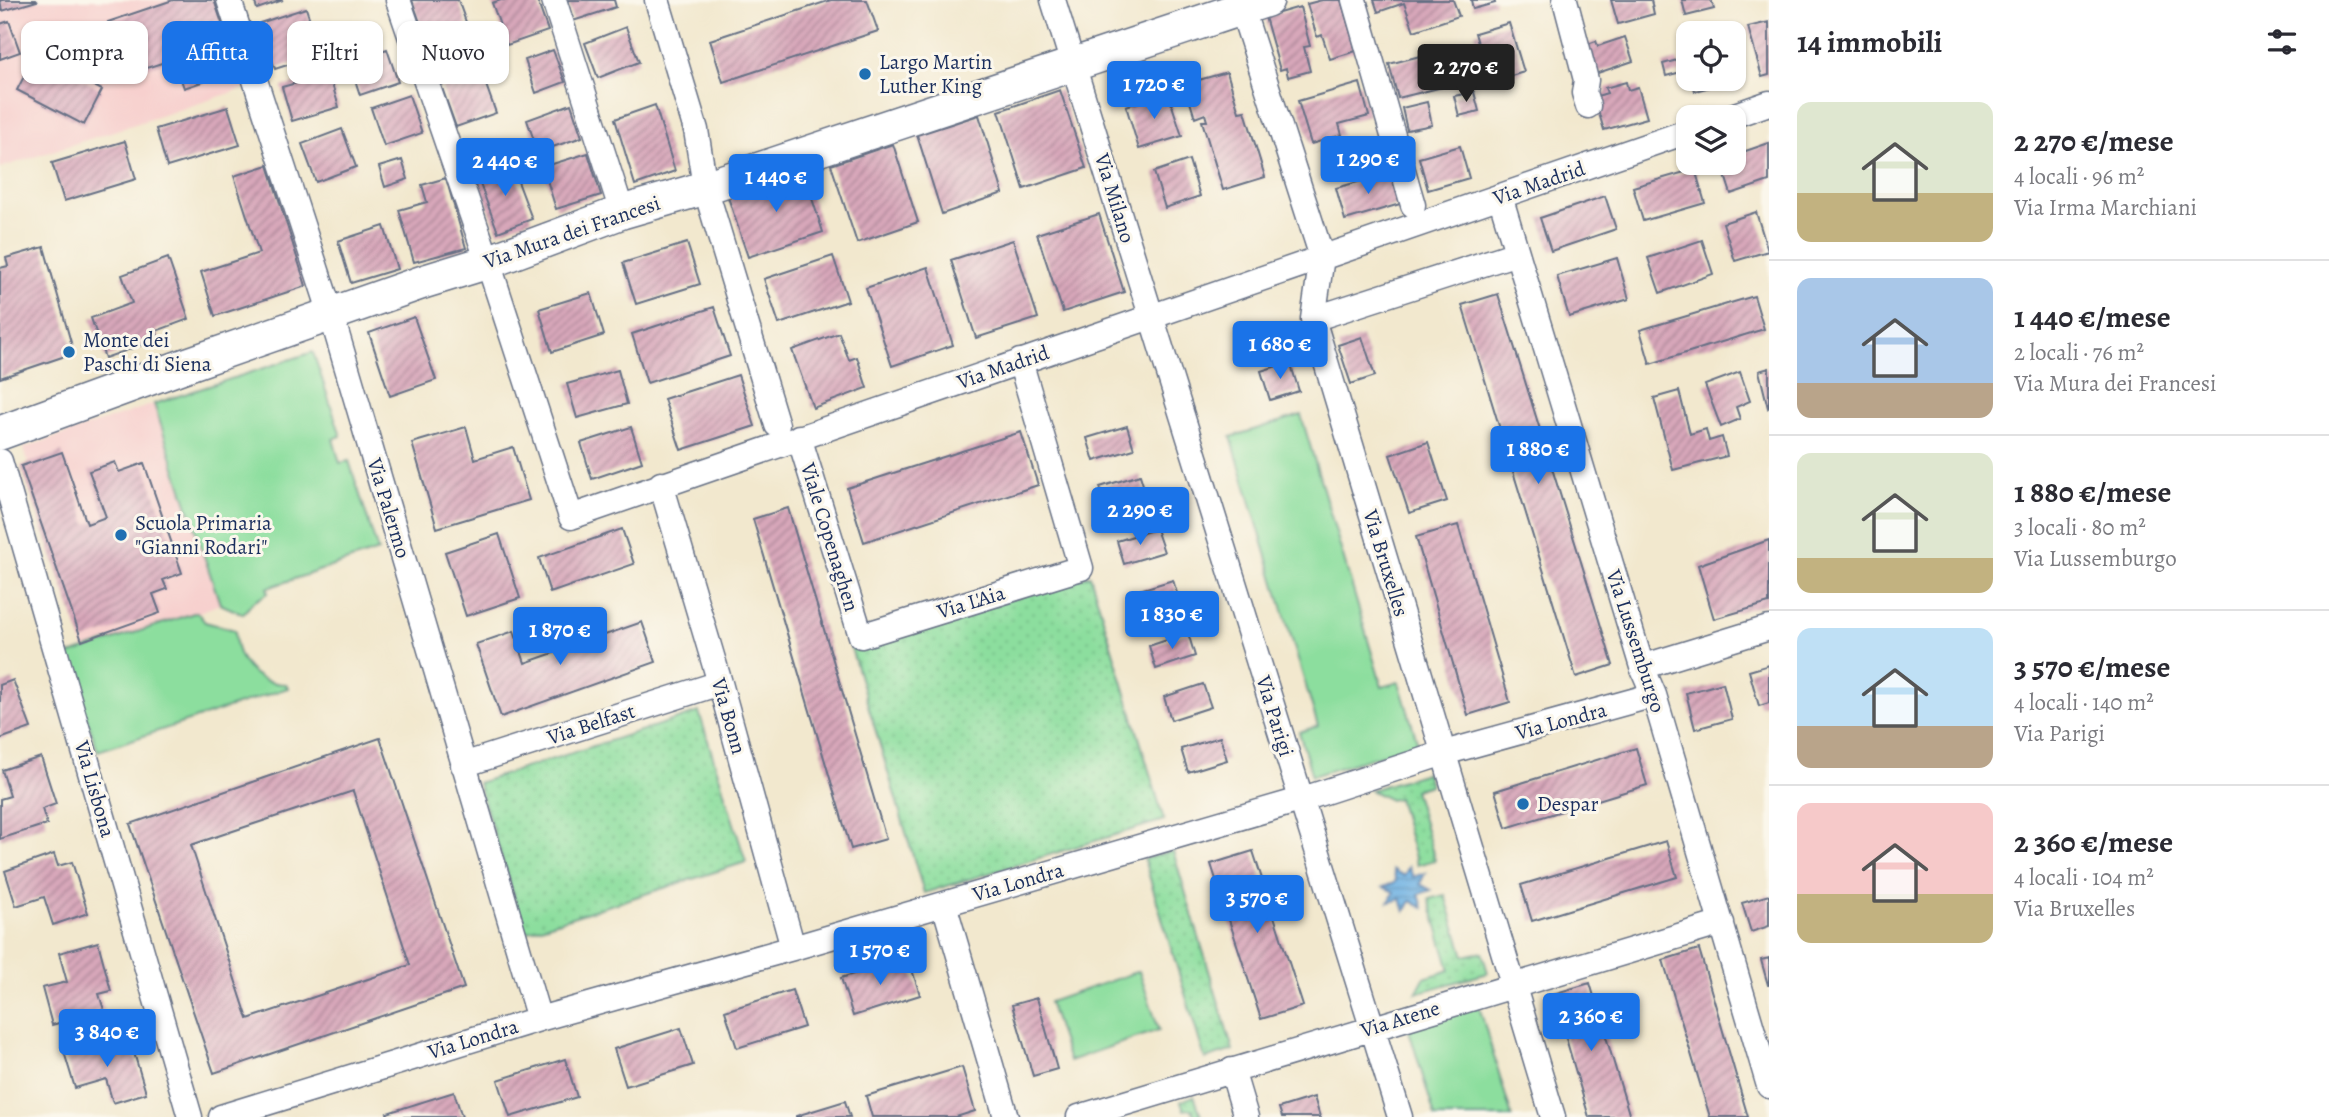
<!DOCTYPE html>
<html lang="it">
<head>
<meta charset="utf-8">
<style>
	body { margin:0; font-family:Alegreya,serif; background:#f7f7f7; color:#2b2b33; height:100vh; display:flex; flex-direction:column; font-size:26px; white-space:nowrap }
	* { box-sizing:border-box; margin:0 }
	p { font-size:23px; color:#7c7c81 }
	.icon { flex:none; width:38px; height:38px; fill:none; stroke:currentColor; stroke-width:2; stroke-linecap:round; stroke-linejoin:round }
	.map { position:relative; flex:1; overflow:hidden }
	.side { display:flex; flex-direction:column; background:#fff; width:560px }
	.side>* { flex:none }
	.top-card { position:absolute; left:21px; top:21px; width:665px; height:63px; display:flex; gap:14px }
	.controls { position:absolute; left:1676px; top:21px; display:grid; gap:14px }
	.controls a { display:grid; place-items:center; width:70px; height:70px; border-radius:14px; background:#fff; box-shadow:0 2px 5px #0004; font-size:35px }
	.price { position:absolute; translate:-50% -60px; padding:0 16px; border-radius:7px; background:#1a73e8; color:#fff; font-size:23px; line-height:46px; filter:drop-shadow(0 2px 4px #0008) }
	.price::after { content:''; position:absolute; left:50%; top:42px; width:21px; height:16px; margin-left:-10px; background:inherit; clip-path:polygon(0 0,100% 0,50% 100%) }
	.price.current { background:#222; color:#fff }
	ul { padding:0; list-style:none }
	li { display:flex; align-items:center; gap:21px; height:175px; padding:0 28px }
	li+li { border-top:2px solid #e1e1e2 }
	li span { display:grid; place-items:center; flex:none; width:196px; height:140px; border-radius:14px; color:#555 }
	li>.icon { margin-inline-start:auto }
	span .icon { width:84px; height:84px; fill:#fffc; stroke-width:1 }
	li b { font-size:30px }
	h2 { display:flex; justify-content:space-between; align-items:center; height:84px; padding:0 28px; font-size:30px }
	.chip { padding:0 24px; border-radius:14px; background:#fff; box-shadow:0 2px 5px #0004; font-size:24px; line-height:63px }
	.chip.current { background:#1a73e8; color:#fff }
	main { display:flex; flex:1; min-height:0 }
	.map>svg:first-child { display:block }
	.built { fill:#f7d0ce }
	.grass { fill:url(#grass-dots); stroke:#54867e; stroke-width:2 }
	.green { fill:#8cde9e; stroke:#54867e; stroke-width:2 }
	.water { fill:url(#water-rules); stroke:#4470a0; stroke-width:2 }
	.building { fill:url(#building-hatch); fill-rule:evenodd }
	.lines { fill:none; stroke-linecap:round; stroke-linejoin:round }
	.street-casing { stroke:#667085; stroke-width:27 }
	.secondary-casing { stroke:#667085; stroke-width:36 }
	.street { stroke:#fff; stroke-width:24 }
	.secondary { stroke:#fff; stroke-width:33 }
	.poi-dot { fill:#1f6fb2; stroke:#fbf7ec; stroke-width:2.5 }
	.labels { text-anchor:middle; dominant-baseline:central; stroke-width:6; stroke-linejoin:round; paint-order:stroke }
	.poi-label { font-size:21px; fill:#1b2f5e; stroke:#fbf7ec; text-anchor:start }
	.street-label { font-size:21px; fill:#1b2f5e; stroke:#fbf7ec }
</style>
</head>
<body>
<main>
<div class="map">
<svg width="1769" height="1117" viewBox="0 0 1769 1117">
	<defs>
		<pattern id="grass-dots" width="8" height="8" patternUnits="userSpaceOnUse" patternTransform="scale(1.75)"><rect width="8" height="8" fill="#8cde9e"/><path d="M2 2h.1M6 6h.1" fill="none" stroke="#78bf8a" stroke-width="1.8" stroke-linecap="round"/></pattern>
		<pattern id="water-rules" width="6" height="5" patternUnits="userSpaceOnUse" patternTransform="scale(1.75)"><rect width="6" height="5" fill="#6db1e3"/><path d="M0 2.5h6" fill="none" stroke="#5990bb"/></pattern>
		<pattern id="building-hatch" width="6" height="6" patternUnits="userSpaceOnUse" patternTransform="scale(1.75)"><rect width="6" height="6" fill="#d8a7ba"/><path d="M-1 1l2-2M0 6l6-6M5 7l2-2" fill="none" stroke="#ae889a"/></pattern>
	</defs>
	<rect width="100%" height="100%" fill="#fbf7ec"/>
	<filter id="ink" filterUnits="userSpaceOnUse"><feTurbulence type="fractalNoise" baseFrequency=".0143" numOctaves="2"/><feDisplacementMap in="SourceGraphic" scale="14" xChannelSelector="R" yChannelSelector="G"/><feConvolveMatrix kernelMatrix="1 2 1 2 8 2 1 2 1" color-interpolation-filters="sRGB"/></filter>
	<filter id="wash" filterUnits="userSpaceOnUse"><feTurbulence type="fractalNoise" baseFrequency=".00686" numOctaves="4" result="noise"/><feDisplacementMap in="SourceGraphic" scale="28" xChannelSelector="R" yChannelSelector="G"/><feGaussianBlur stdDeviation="1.57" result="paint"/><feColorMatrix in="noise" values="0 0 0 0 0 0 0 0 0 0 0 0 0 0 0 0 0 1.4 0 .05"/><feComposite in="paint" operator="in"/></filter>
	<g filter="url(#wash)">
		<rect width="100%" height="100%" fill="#f2e8ce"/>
		<!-- built -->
		<path class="built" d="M0 0H224L252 86 0 168Z
			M154 404 220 604 197 613 205 622 235 630V644L238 656 245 666 256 677 274 684H286L288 688 98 751 65 656 84 649 21 466 28 463 23 448Z"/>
		<!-- grass -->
		<path class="grass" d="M1090 575 1164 820 924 893 851 648Z
			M699 712 746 862 525 932 478 783Z
			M1426 773 1430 785 1414 790 1435 860 1417 865 1398 798 1390 800 1370 790Z
			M1173 851 1233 1050 1205 1059 1144 859Z
			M1445 895 1464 956 1482 952 1488 973 1416 993 1424 978 1450 970 1429 899Z
			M1194 1096 1201 1115 1195 1117 1192 1109 1184 1110 1181 1101Z"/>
		<!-- green -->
		<path class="green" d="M313 352 341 436 333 439 340 463 349 461 378 551 267 588 268 593 252 603 243 614 220 604 154 404Z
			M1301 415 1382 687 1399 682 1418 744 1312 776 1299 732 1318 726 1231 437Z
			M197 612 205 622 235 630C235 662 254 683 286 684L288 688 98 751 65 656Z
			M1139 971 1159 1030 1069 1061 1049 1002Z
			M1479 1006 1512 1117H1435L1408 1027Z"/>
		<!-- water -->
		<path class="water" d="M1409 866 1413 877 1425 873 1420 884 1431 890 1419 894 1423 908 1411 901 1405 912 1401 899 1389 902 1394 892 1383 887 1396 882 1393 870 1404 876Z"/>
		<g id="blocks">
			<!-- building -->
			<path class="building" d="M0 0H36L37 1 2 11Z
				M173 0H214L238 70 184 88 174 59 125 75 108 22Z
				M254 0H283L257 9Z
				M412 0H458L467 25 426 39Z
				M501 0H537L548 31 507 45 492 3Z
				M567 0H614L616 7 573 21Z
				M831 0H867L878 31 723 82 710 40Z
				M1322 0H1341L1356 51 1330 59 1322 35 1317 37 1307 4Z
				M1374 0H1453L1459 16 1414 31 1404 3 1378 12Z
				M1471 0H1494L1495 3 1473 9Z
				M1611 0H1651L1654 14 1618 24Z
				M1682 0H1711L1714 9 1686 16Z
				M1300 7 1310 46 1304 47 1310 71 1288 77 1286 68 1280 70 1265 17Z
				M306 8 321 54 275 69 260 23Z
				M9 21 20 52 0 59V24Z
				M1769 22V75L1762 77 1748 27Z
				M1509 23 1524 72 1495 81 1491 67 1485 68 1475 33Z
				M626 27 639 62 598 78 585 43Z
				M1625 37 1633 61 1592 75 1585 45 1596 41 1598 46Z
				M1689 45V63H1688L1684 46Z
				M1459 46 1467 81 1398 98 1389 64Z
				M387 49 398 82 360 95 349 62Z
				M553 50 565 82 536 93 525 60Z
				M35 55 102 90 84 125 17 90Z
				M1677 60 1681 72 1666 76 1663 64Z
				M481 71 496 113 456 127 441 85Z
				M1227 72 1239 112 1245 111 1265 177 1223 190 1202 121H1207L1205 114 1195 118 1186 89 1194 86 1192 82Z
				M329 74 339 107 292 121 282 87Z
				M1692 79H1732L1733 81 1695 91Z
				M1626 82 1628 90 1638 87 1647 118 1604 130 1594 97 1607 93 1605 88Z
				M1360 83 1369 116 1339 124 1342 135 1311 144 1298 101Z
				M1060 90 1086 168 1024 189 999 111Z
				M1474 92 1479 111 1459 116 1454 96Z
				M1168 93 1182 136 1139 149 1126 106Z
				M409 95 422 133 384 146 371 108Z
				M1427 102 1432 125 1407 130 1402 108Z
				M571 104 582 137 538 152 527 120Z
				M655 105 675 171 635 185 615 119Z
				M228 107 240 145 167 167 156 129Z
				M979 115 1003 193 942 214 917 135Z
				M342 129 356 167 316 182 302 144Z
				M125 141 136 179 64 201 52 163Z
				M1769 143V181L1731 194 1721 163H1734V155Z
				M893 144 918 222 857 243 831 165Z
				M1460 146 1469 178 1428 190 1419 158Z
				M588 153 601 195 556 209 543 167Z
				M402 160 408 179 385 187 379 167Z
				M1189 160 1200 196 1165 208 1154 172Z
				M511 163 532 219 498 232 477 176Z
				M268 165 306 286 215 316 201 272 259 253 234 176Z
				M1695 169 1705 203 1643 221 1633 187Z
				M803 171 823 232 748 257 728 197Z
				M1391 173 1400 204 1345 220 1336 188Z
				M446 178 466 248 414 262 399 210 427 202 422 185Z
				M1605 196 1616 229 1551 251 1540 218Z
				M1756 212 1768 251 1735 261 1723 223Z
				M1099 214 1124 292 1063 312 1037 234Z
				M384 226 397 269 351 283 338 241Z
				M1013 240 1038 318 976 338 951 260Z
				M1702 240 1713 274 1660 293 1648 258Z
				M687 243 700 284 636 304 623 263Z
				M44 247 74 353 0 378V268L8 266 6 258Z
				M833 256 848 301 779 324 764 279Z
				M168 258 189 319 156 331 159 339 105 358 91 318 132 303 122 275Z
				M1617 258 1629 299 1569 317 1557 276Z
				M928 267 953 345 892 366 866 288Z
				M591 293 604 335 552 352 539 309Z
				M1498 294 1613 665 1576 677 1462 305Z
				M1754 296 1764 329 1650 364 1640 330Z
				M714 307 730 356 647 383 632 334Z
				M414 317 436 380 390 396 369 333Z
				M839 333 849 360 857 357 867 388 813 408 792 350Z
				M1362 337 1375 376 1351 384 1338 345Z
				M1290 362 1299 391 1270 400 1261 371Z
				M1769 368V407L1768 408 1759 371Z
				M618 370 627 404 577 418 567 384Z
				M1740 372 1750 401 1736 407 1740 419 1721 427 1705 385Z
				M738 375 755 426 681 450 664 399Z
				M1679 391 1690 434 1706 429 1709 441 1722 437 1727 456 1673 470 1654 398Z
				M1127 426 1134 449 1094 461 1087 438Z
				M466 427 475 459 513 447 529 500 437 528 412 443Z
				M631 427 642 462 592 479 581 443Z
				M1021 432 1038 485 864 542 847 488Z
				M1428 442 1447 501 1409 513 1390 455Z
				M62 452 87 524 106 517 89 471 115 462 119 472 144 463 182 573 163 580 167 589 153 594 160 613 82 641 21 466Z
				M1140 475 1147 498 1107 511 1100 487Z
				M788 508 886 839 851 849 753 519Z
				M1458 525 1510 702 1468 715 1416 537Z
				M622 529 634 564 550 593 539 558Z
				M1156 529 1164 552 1124 564 1117 541Z
				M499 534 520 598 466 616 445 552Z
				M1769 540V603L1714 619 1698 565Z
				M1173 580 1180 603 1141 615 1133 592Z
				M642 622 656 662 501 717 476 644 514 631 525 663Z
				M1188 633 1195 656 1156 669 1149 646Z
				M1769 665V703L1759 706 1749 671Z
				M13 680 31 728 0 739V685Z
				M1723 683 1732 719 1695 729 1686 693Z
				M1203 684 1211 707 1171 720 1164 697Z
				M1220 737 1227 760 1188 772 1181 749Z
				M380 738 464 988 214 1073 130 824ZM353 791 410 965 248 1019 191 845Z
				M1636 748 1647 785 1506 828 1495 791Z
				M41 757 56 804 42 809 47 824 0 839V799L10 796 2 770Z
				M1666 841 1677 877 1532 921 1521 885Z
				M1253 851 1303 1006 1261 1019 1211 864Z
				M54 854 58 866 72 862 88 913 53 925 44 897 16 906 5 871Z
				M1769 895V926L1751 932 1742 903Z
				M98 942 111 991 99 994 104 1010 52 1025 42 988 67 982 59 953Z
				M1699 949 1748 1117H1710L1663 960Z
				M908 957 920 995 853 1016 841 978Z
				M1769 958V985H1768L1761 960Z
				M1590 983 1630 1117H1589L1553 994Z
				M792 990 804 1027 737 1048 725 1011Z
				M1037 998 1057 1069 1033 1076 1012 1005Z
				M681 1028 693 1065 626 1086 614 1049Z
				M113 1037 118 1050 132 1046 146 1093 113 1103 106 1079 75 1088 64 1052Z
				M565 1059 577 1097 510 1117 498 1080Z
				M962 1067 975 1111 956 1117H872L866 1096Z
				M454 1092 462 1117H389L387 1113Z
				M1314 1097 1320 1117H1282L1279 1108Z
				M845 1101 850 1117H796V1116Z"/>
		</g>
	</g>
	<g filter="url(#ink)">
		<use href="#blocks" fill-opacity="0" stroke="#667085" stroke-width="2"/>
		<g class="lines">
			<defs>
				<path id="street" d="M229 0 331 314 539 1019
					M398 0 488 262 571 517 1689 131
					M554 0 622 212
					M657 0 696 130 705 187 777 425
					M1053 0 1400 1117
					M1354 0 1413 205
					M1565 0 1586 80 1584 93 1588 106
					M1242 9 1322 257 1313 319 1553 1117
					M1729 117 1769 103
					M1500 196 1642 667 1654 695 1769 1086
					M1313 319 1517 253
					M799 437 861 636 1081 568 1020 361
					M0 461 190 1117
					M661 484 720 683 793 948
					M1642 667 1769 628
					M463 765 720 683
					M944 904 1006 1117
					M1232 1070 1246 1117
					M221 1117 539 1019 793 948 1300 800 1444 753 1654 695
					M1079 1117 1722 923"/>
				<path id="secondary" d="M0 433 186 365 426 281 488 262 622 212 691 192 1267 0"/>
			</defs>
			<!-- street casing -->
			<use href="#street" class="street-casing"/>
			<!-- secondary casing -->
			<use href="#secondary" class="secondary-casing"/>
			<!-- street -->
			<use href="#street" class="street"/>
			<!-- secondary -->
			<use href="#secondary" class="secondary"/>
		</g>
	</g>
	<!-- markers -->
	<g class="poi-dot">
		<circle cx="865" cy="74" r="7"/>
		<circle cx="69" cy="352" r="7"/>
		<circle cx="121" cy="535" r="7"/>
		<circle cx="1523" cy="804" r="7"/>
	</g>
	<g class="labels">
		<!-- poi labels -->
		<g class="poi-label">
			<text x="879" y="62">Largo Martin<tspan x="879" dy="24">Luther King</tspan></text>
			<text x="83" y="340">Monte dei<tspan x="83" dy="24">Paschi di Siena</tspan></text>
			<text x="135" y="523">Scuola Primaria<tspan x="135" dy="24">"Gianni Rodari"</tspan></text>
			<text x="1537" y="804">Despar</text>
		</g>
		<!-- street labels -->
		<g class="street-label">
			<text transform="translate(1539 183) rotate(-19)">Via Madrid</text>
			<text transform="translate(1115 198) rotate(73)">Via Milano</text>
			<text transform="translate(572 232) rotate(-19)">Via Mura dei Francesi</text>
			<text transform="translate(1003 367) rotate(-19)">Via Madrid</text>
			<text transform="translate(389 508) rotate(73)">Via Palermo</text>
			<text transform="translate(830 537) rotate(73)">Viale Copenaghen</text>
			<text transform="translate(1386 563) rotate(73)">Via Bruxelles</text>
			<text transform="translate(971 602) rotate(-17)">Via L'Aia</text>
			<text transform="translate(1636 641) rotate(72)">Via Lussemburgo</text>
			<text transform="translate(729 716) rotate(74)">Via Bonn</text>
			<text transform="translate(1275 716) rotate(73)">Via Parigi</text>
			<text transform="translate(1561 721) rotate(-15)">Via Londra</text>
			<text transform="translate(591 724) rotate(-18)">Via Belfast</text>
			<text transform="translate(95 789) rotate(74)">Via Lisbona</text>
			<text transform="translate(1018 882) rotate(-16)">Via Londra</text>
			<text transform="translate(1400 1019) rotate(-17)">Via Atene</text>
			<text transform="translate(473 1039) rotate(-17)">Via Londra</text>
		</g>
	</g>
</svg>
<div class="controls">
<a><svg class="icon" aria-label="locate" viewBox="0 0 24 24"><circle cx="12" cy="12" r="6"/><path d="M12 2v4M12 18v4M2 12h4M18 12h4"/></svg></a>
<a><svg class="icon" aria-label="layers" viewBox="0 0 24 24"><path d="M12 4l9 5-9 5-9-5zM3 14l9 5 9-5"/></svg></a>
</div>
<b class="price current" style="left:1466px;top:104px">2 270 €</b>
<b class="price" style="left:1154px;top:121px">1 720 €</b>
<b class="price" style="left:1368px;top:196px">1 290 €</b>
<b class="price" style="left:505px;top:198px">2 440 €</b>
<b class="price" style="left:776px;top:214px">1 440 €</b>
<b class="price" style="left:1280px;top:381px">1 680 €</b>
<b class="price" style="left:1538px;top:486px">1 880 €</b>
<b class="price" style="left:1140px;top:547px">2 290 €</b>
<b class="price" style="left:1172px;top:651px">1 830 €</b>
<b class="price" style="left:560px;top:667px">1 870 €</b>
<b class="price" style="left:1257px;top:935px">3 570 €</b>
<b class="price" style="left:880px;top:987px">1 570 €</b>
<b class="price" style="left:1591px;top:1053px">2 360 €</b>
<b class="price" style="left:107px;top:1069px">3 840 €</b>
<div class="top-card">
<a class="chip">Compra</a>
<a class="chip current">Affitta</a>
<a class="chip">Filtri</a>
<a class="chip">Nuovo</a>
</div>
</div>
<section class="side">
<h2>14 immobili<svg class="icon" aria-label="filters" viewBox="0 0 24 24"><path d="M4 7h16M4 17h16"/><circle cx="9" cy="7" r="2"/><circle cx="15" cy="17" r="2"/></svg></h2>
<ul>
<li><span style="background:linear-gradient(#dfe7d0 65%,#c2b280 0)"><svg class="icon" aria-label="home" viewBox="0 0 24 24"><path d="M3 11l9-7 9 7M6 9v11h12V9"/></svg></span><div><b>2 270 €/mese</b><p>4 locali · 96 m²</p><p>Via Irma Marchiani</p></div></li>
<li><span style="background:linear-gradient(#a9c7e8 75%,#b9a48a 0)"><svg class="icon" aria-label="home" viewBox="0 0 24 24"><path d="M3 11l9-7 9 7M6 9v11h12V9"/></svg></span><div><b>1 440 €/mese</b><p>2 locali · 76 m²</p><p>Via Mura dei Francesi</p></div></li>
<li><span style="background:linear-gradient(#dfe7d0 75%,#c2b280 0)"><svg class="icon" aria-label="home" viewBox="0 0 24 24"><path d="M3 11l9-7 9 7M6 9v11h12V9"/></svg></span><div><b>1 880 €/mese</b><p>3 locali · 80 m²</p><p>Via Lussemburgo</p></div></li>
<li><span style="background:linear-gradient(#bfe0f5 70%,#b9a48a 0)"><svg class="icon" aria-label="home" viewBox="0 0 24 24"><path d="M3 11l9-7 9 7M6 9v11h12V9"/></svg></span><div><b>3 570 €/mese</b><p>4 locali · 140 m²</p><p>Via Parigi</p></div></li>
<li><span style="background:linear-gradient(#f6c9c9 65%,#c2b280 0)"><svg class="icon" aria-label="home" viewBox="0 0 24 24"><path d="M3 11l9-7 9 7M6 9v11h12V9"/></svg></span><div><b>2 360 €/mese</b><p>4 locali · 104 m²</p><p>Via Bruxelles</p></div></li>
</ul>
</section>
</main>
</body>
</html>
